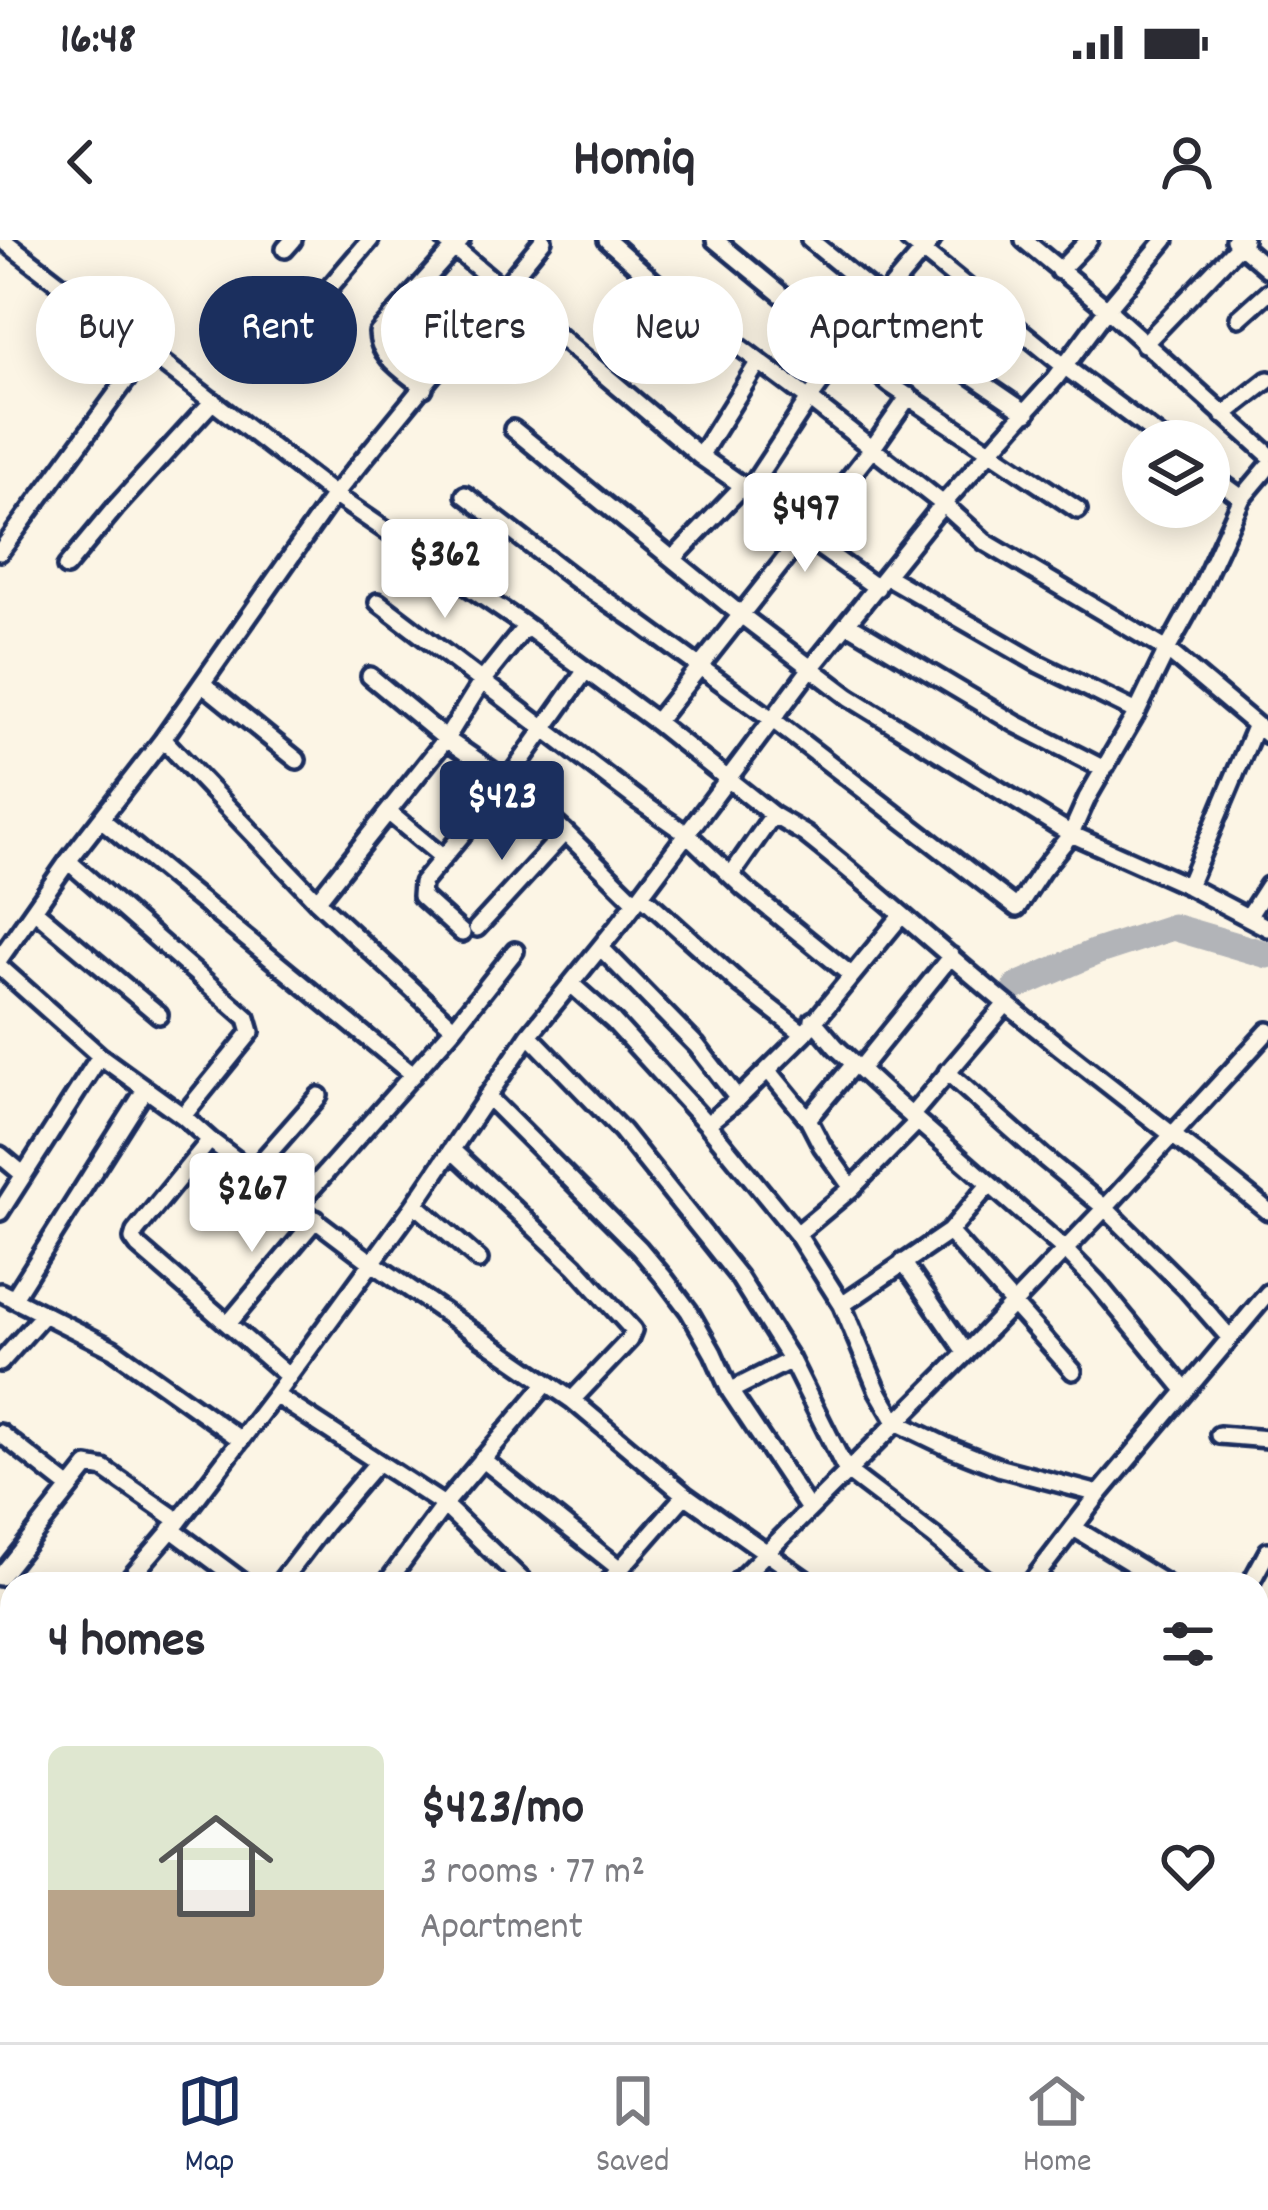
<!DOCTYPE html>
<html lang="en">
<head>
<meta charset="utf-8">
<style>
	body { margin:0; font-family:Dekko,sans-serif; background:#f2f2f3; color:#2b2b33; height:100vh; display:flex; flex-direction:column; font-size:45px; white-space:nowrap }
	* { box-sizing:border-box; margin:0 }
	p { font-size:39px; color:#7c7c81 }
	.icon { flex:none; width:66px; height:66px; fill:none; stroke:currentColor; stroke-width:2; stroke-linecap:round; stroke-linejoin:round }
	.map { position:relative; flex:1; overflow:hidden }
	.sheet { position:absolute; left:0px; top:1332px; width:1269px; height:471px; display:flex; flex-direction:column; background:#fff; border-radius:36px 36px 0 0; box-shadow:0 6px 30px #0003 }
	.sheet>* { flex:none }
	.banner { position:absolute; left:36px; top:36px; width:1197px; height:108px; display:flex; gap:24px }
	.controls { position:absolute; left:1122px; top:180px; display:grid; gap:24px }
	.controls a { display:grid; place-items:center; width:108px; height:108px; border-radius:50%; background:#fff; box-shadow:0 6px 30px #0003; font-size:60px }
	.price { position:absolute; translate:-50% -102px; padding:0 27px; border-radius:12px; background:#fff; color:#222; font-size:39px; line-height:78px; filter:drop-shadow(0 3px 6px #0008) }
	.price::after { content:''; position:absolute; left:50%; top:72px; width:36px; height:27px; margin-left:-18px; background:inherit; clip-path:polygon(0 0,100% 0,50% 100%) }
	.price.on { background:#1b2f5e; color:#fff }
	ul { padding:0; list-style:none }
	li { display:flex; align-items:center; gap:36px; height:300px; padding:0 48px }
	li+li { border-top:3px solid #e1e1e2 }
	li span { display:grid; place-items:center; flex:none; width:336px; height:240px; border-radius:18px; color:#555 }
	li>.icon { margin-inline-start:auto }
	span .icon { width:144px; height:144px; fill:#fffc; stroke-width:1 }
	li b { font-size:51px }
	h2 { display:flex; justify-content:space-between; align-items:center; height:144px; padding:0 48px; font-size:51px }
	.pill { padding:0 42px; border-radius:54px; background:#fff; box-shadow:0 6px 30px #0003; font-size:42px; line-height:108px }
	.pill.on { background:#1b2f5e; color:#fff }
	.status { display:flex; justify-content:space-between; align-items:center; height:84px; padding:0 60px; background:#fff; direction:ltr }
	.status svg { height:33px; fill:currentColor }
	header { display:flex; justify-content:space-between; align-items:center; height:156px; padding:0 48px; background:#fff; font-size:54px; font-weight:800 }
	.tab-bar { display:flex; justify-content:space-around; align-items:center; height:168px; border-top:3px solid #e1e1e2; background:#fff; font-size:33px; color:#7c7c81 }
	.tab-bar a { display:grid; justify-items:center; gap:6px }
	.tab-bar .on { color:#1b2f5e }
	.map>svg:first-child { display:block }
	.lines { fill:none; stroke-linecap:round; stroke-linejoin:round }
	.river { stroke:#b2b4b8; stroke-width:27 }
	.minor-casing { stroke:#1b2f5e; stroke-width:24 }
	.minor { stroke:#fcf5e5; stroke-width:15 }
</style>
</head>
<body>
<div class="status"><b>16:48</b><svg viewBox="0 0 49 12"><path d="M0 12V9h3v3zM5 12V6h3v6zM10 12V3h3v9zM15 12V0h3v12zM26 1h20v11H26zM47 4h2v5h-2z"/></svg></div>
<header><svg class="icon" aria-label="back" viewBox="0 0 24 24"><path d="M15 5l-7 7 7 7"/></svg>Homiq<svg class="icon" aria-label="person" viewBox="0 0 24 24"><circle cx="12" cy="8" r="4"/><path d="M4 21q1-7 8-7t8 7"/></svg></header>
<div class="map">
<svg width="1268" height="1802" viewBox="0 0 1268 1802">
	<rect width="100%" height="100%" fill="#fcf5e5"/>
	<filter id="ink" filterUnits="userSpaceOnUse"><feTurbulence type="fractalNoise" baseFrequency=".00833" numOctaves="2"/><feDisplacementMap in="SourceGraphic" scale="24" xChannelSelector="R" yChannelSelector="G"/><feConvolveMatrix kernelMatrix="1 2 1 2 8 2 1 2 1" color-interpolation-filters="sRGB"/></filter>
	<g filter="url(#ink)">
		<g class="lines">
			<!-- river -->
			<path class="river" d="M1017 746 1096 712 1173 687 1268 715"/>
			<defs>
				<path id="minor" d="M3 0 334 255 526 386 656 482 773 575 805 594C875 649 940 709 1009 766 1094 836 1183 901 1268 971
					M445 0 700 216 749 250 804 296 877 348
					M607 0 661 48 809 159 943 264 985 302 1167 410 1268 495
					M715 0 891 145 1078 270
					M810 0 882 59 939 113 1027 173
					M909 0 1064 126 1165 201
					M1024 0 1107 69 1268 214
					M1234 0 1268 29
					M285 9 293 0
					M1059 31 1089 0
					M329 48 370 0
					M1239 78 1268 52
					M1144 104 1244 0
					M424 148C407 133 378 117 378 93L461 0
					M1223 175 1268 140
					M513 189 741 375 849 457 1071 594 1188 646 1268 688
					M700 216 758 123
					M1209 234 1242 258
					M749 250 809 159 882 59 932 0
					M465 255 576 340 637 381 773 480 1017 668 1042 630 1071 594 1087 558 1137 472 1167 410 1199 352 1242 258 1268 227
					M0 312 147 112
					M673 319 742 247
					M66 327 115 268 213 161
					M886 336 1039 424 1137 472
					M378 362 639 561 688 595 744 648 851 735
					M848 384 1016 484 1104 529
					M370 436 446 499 507 541 565 592 635 661
					M203 444 297 520
					M656 482 872 209 909 156
					M163 499 317 661 454 788 298 964
					M388 572 442 617
					M101 579 413 835
					M68 621 247 778 251 792 183 876
					M731 635 773 575
					M1188 646 1255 487
					M641 655 741 745 804 794
					M317 661 446 499 482 441 526 386
					M34 670 159 775
					M1248 677 1268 646
					M477 688 565 592
					M462 693 421 656 422 643 507 541 586 430
					M601 708 697 806 738 859
					M0 718 68 621 163 499 334 255 543 0
					M0 727 100 816 183 876 210 900 371 1022 572 1160 685 1255 811 1344
					M571 744 613 781 707 884 797 994 842 1065 878 1151 896 1182 948 1207 1001 1228 1099 1254
					M813 780 836 807 891 858 1064 1009 1097 1043 1185 1150
					M454 788 515 711
					M529 795 622 891 738 1036 791 1120 846 1230 933 1296 991 1344
					M860 829 951 716
					M768 830 808 879 822 906 852 948
					M947 832 1043 917 1105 968 1187 1049 1229 1097
					M487 856 639 1008 665 1039 689 1071 713 1113 730 1151 809 1269
					M911 876 1006 764
					M808 879 854 824
					M707 884 738 859 804 794 901 676
					M210 900 135 992 133 999 138 1006 288 1136
					M452 910 575 1026 633 1090 629 1100 572 1160
					M0 915 24 935
					M253 931 319 856
					M415 964 479 1020
					M0 972 100 816
					M949 992 1073 1131
					M797 994 852 948 917 882
					M903 1022 966 1113
					M0 1052 113 1109 241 1200
					M13 1059 145 850
					M842 1065 949 992 988 946
					M228 1084 316 979
					M0 1123 43 1075
					M730 1151 791 1120
					M275 1155 444 1265 526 1344
					M0 1193 70 1248
					M1219 1195 1268 1199
					M482 1219 620 1329
					M1074 1288 1166 1344
					M171 1289 245 1344
					M0 1337 88 1226 104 1229 179 1281
					M125 1344 179 1281 275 1155 415 964 529 795 620 683 811 428 943 264 1055 139 1107 69 1165 0
					M279 1344 324 1285 377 1223
					M386 1344 444 1265 547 1143
					M607 1344 685 1255
					M735 1344 966 1113 1105 968 1268 791
					M1030 1344 1099 1254 1268 1053
					M1250 1344 1268 1311
					M1257 1409 1268 1414
					M0 1497 12 1482
					M1257 1556 1268 1547
					M0 1660 12 1645
					M1257 1700 1268 1712
					M192 1791 207 1802
					M396 1791 409 1802
					M1195 1791 1207 1802
					M320 1802 331 1791
					M545 1802 552 1791
					M689 1802 697 1791
					M896 1802 898 1791
					M966 1802 982 1791
					M1139 1802 1149 1791"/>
			</defs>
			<!-- minor casing -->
			<use href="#minor" class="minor-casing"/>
			<!-- minor -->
			<use href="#minor" class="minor"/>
		</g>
	</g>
</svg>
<div class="controls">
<a><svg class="icon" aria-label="layers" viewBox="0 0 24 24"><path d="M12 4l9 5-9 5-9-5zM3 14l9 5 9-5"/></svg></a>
</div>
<b class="price" style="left:805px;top:335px">$497</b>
<b class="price" style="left:445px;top:381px">$362</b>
<b class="price on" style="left:502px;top:623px">$423</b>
<b class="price" style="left:252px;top:1015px">$267</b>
<div class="banner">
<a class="pill">Buy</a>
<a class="pill on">Rent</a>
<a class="pill">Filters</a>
<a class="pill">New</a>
<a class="pill">Apartment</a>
</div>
<section class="sheet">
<h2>4 homes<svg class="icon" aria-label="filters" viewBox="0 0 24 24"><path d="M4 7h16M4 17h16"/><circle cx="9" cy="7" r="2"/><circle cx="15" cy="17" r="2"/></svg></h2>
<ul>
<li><span style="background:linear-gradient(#dfe7d0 60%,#b9a48a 0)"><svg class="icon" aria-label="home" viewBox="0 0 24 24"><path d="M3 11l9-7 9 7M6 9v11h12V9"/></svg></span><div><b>$423/mo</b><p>3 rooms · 77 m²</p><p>Apartment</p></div><svg class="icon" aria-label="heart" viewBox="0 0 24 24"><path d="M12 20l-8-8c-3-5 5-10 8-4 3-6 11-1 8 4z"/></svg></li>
</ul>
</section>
</div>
<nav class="tab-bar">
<a class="on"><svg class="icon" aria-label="map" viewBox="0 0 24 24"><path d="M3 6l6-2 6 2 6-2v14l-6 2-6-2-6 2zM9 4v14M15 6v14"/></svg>Map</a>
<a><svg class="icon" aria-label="saved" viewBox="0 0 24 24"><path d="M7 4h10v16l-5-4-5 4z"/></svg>Saved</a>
<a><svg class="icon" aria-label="home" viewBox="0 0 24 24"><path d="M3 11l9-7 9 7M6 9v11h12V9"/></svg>Home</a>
</nav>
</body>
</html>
